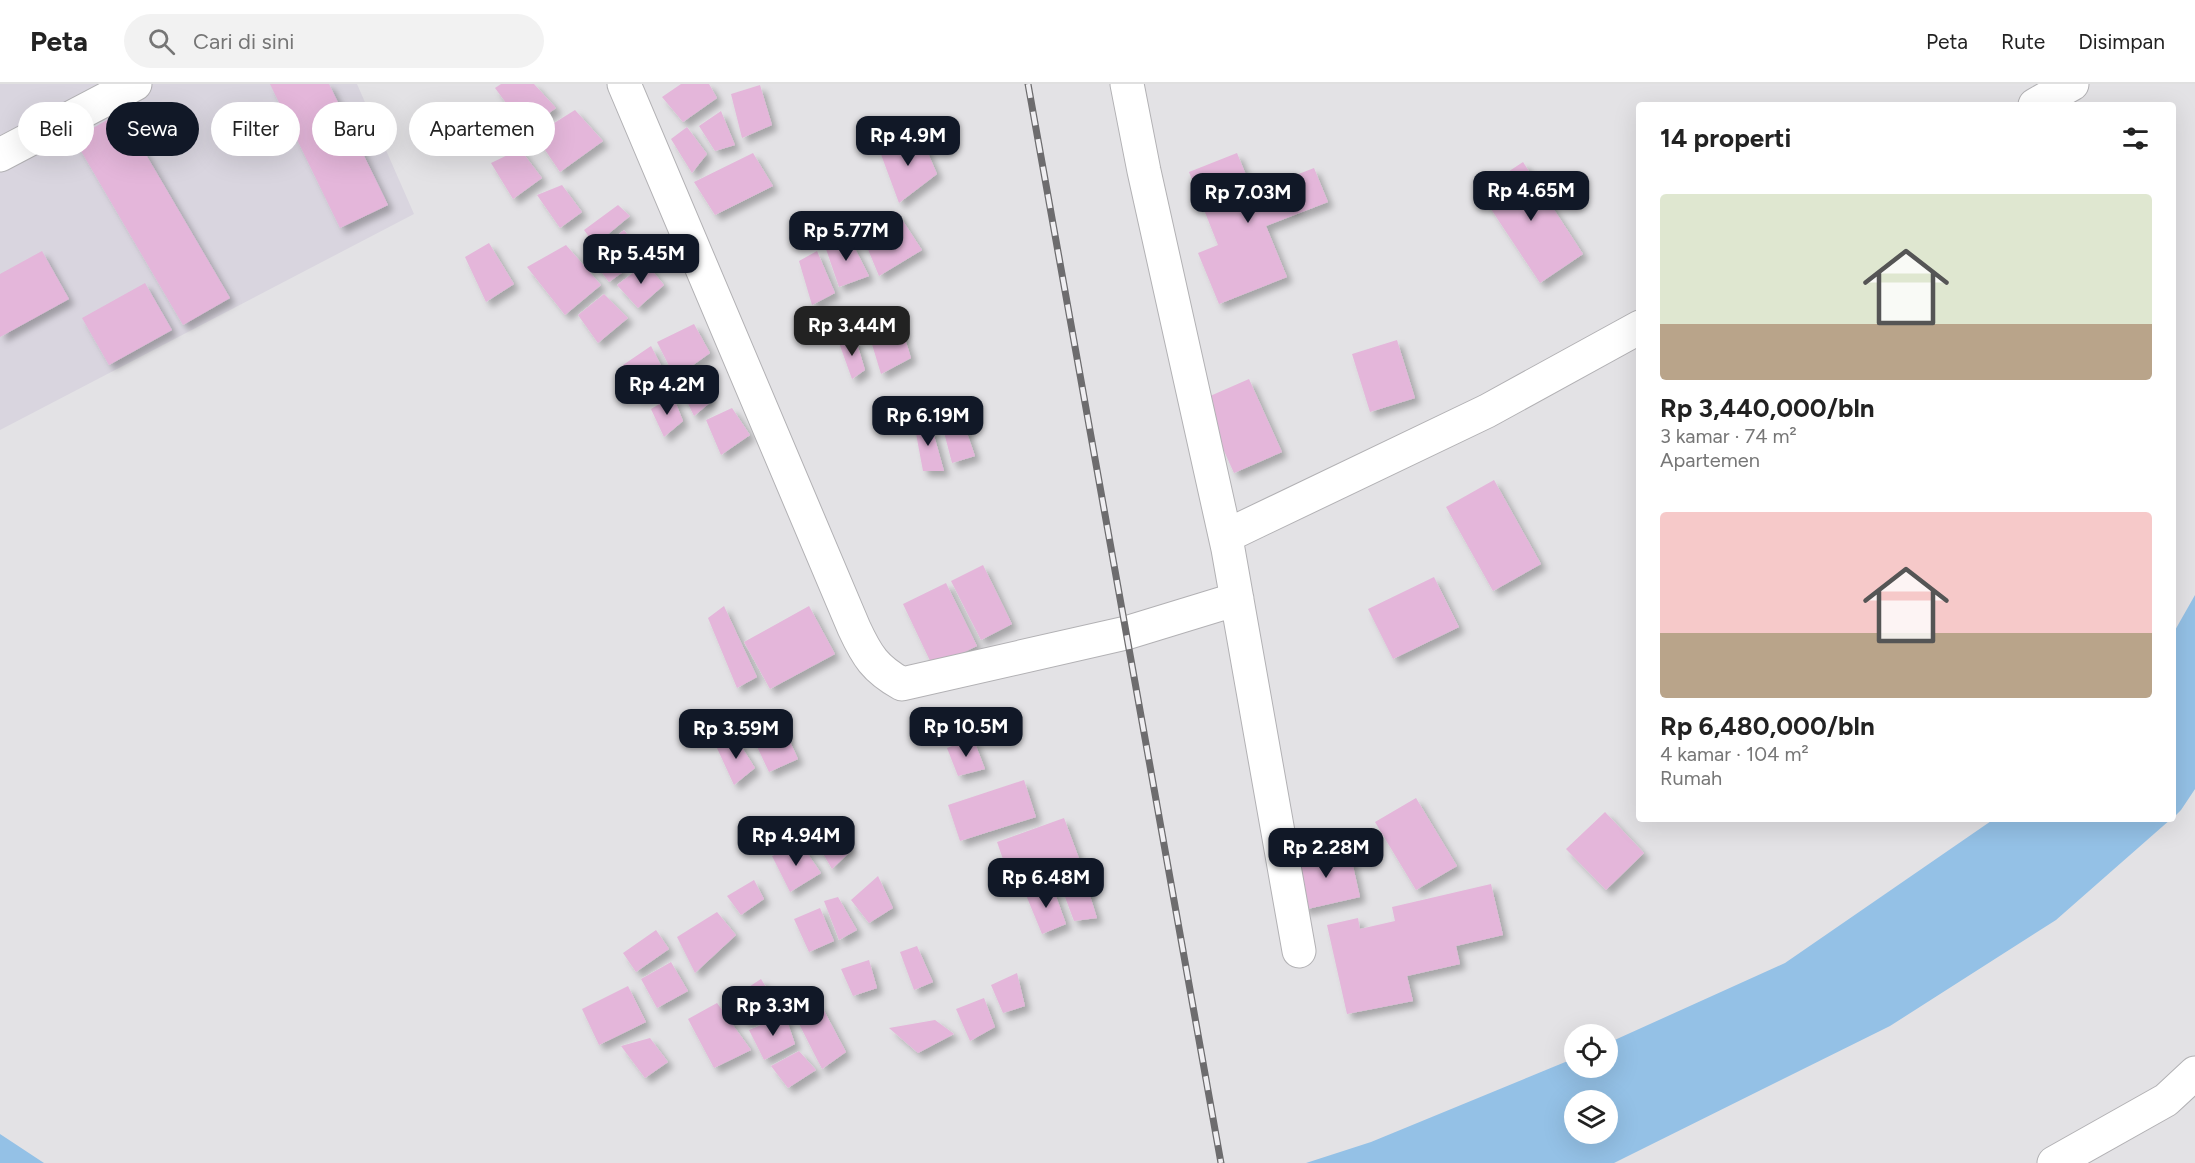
<!DOCTYPE html>
<html lang="id">
<head>
<meta charset="utf-8">
<style>
	body { margin:0; font-family:Figtree,sans-serif; background:#f2f2f2; color:#222; height:100vh; display:flex; flex-direction:column; font-size:22px; white-space:nowrap }
	* { box-sizing:border-box; margin:0 }
	p { font-size:20px; color:#767676 }
	.icon { flex:none; width:33px; height:33px; fill:none; stroke:currentColor; stroke-width:2; stroke-linecap:round; stroke-linejoin:round }
	.map { position:relative; flex:1; overflow:hidden }
	.sheet { position:absolute; left:1636px; top:18px; width:540px; height:720px; display:flex; flex-direction:column; background:#fff; border-radius:6px; box-shadow:0 6px 24px #0002 }
	.sheet>* { flex:none }
	.banner { position:absolute; left:18px; top:18px; width:570px; height:54px; display:flex; gap:12px }
	.tools { position:absolute; left:1564px; top:940px; display:grid; gap:12px }
	.tools a { display:grid; place-items:center; width:54px; height:54px; border-radius:50%; background:#fff; box-shadow:0 6px 24px #0002; font-size:30px }
	.price { position:absolute; translate:-50% -51px; padding:0 14px; border-radius:12px; background:#111827; color:#fff; font-size:20px; line-height:39px; filter:drop-shadow(0 2px 3px #0008) }
	.price::after { content:''; position:absolute; left:50%; top:36px; width:18px; height:14px; margin-left:-9px; background:inherit; clip-path:polygon(0 0,100% 0,50% 100%) }
	.price.on { background:#222; color:#fff }
	ul { padding:0; list-style:none }
	li { display:grid; align-content:center; gap:12px; height:318px; padding:0 24px }
	li span { display:grid; place-items:center; height:186px; border-radius:6px; color:#555 }
	li>.icon { margin-inline-start:auto }
	span .icon { width:108px; height:108px; fill:#fffc; stroke-width:1 }
	li b { font-size:26px }
	h2 { display:flex; justify-content:space-between; align-items:center; height:72px; padding:0 24px; font-size:26px }
	.tag { padding:0 21px; border-radius:27px; background:#fff; box-shadow:0 6px 24px #0002; font-size:21px; line-height:54px }
	.tag.on { background:#111827; color:#fff }
	header { display:flex; align-items:center; gap:36px; box-sizing:border-box; height:84px; padding:0 30px; background:#fff; border-bottom:2px solid #e0e0e0 }
	header strong { font-size:28px }
	nav { display:flex; gap:33px; margin-inline-start:auto; font-size:21px }
	.search { width:420px; height:54px; background:#f2f2f2; display:flex; align-items:center; gap:15px; box-sizing:border-box; padding:0 21px; border-radius:33px; color:#767676; font-size:22px }
	.map>svg:first-child { display:block }
	.built { fill:#d9d5df }
	.water { fill:#94c1e6; fill-rule:evenodd }
	.building { fill:#e4b6da; filter:url(#shadow) }
	.lines { fill:none; stroke-linecap:round; stroke-linejoin:round }
	.minor-casing { stroke:#b2b1b4; stroke-width:35 }
	.minor { stroke:#fff; stroke-width:33 }
	.rail-casing { stroke:#6d6c6e; stroke-width:7 }
	.rail { stroke:#f0eff2; stroke-width:4.5; stroke-dasharray:14; stroke-linecap:butt }
</style>
</head>
<body>
<header>
<strong>Peta</strong>
<div class="search"><svg class="icon" aria-label="search" viewBox="0 0 24 24"><circle cx="10" cy="10" r="6"/><path d="M15 15l6 6"/></svg>Cari di sini</div>
<nav><a>Peta</a><a>Rute</a><a>Disimpan</a></nav>
</header>
<div class="map">
<svg width="2195" height="1079" viewBox="0 0 2195 1079">
	<defs>
		<filter id="shadow"><feDropShadow dx="5.5" dy="5.5" stdDeviation="3" flood-color="#0004"/></filter>
	</defs>
	<rect width="100%" height="100%" fill="#e3e2e5"/>
	<!-- built -->
	<path class="built" d="M0 0H357L414 130 0 346Z"/>
	<!-- water -->
	<path class="water" d="M2195 511V705L2181 726 2174 733V548Z
		M1994 735H2171L2056 836 1890 942 1614 1079H1306L1371 1058 1575 974V984H1608V959L1785 879ZM1575 1017H1608V1050H1575Z
		M0 1050 44 1079H0Z"/>
	<!-- building -->
	<path class="building" d="M270 0H329L388 121 340 144Z
		M501 0H534L556 24 526 46 495 4Z
		M681 0H709L717 14 683 38 662 13Z
		M760 1 772 41 742 54 731 10Z
		M575 26 603 57 560 88 535 51Z
		M721 27 735 61 715 67 699 42Z
		M121 28 230 214 183 241 74 55Z
		M687 43 707 70 692 89 671 55Z
		M921 53 937 90 899 119 879 65Z
		M520 65 542 94 513 115 491 79Z
		M753 69 773 102 715 131 694 98Z
		M1237 69 1253 108 1314 84 1328 118 1266 142 1287 193 1219 220 1198 169 1218 161 1189 88Z
		M1523 78 1583 170 1540 199 1479 107Z
		M562 101 582 128 560 144 537 111Z
		M618 121 630 132 595 161 584 146Z
		M897 128 922 166 879 192 860 146Z
		M624 146 640 167 628 178 610 157Z
		M847 149 869 192 839 203 826 165Z
		M489 159 514 200 486 218 465 173Z
		M566 161 601 201 565 231 527 183Z
		M603 164 623 188 609 198 588 170Z
		M42 167 69 215 0 253V190Z
		M817 167 835 209 812 221 799 177Z
		M646 179 664 201 638 224 617 201Z
		M145 199 172 246 109 281 82 234Z
		M604 210 628 234 598 259 578 231Z
		M897 229 911 274 881 290 868 247Z
		M694 240 710 269 675 294 657 258Z
		M838 256H856L865 286 852 295Z
		M1397 256 1415 314 1370 328 1352 270Z
		M651 262 668 295 640 313 623 281Z
		M699 293 712 317 694 332 680 303Z
		M1249 295 1282 368 1234 389 1201 316Z
		M673 312 683 337 664 353 651 325Z
		M958 323 975 372 952 379 939 329Z
		M732 324 750 351 721 371 706 336Z
		M930 337 944 387H923L914 339Z
		M1494 396 1541 480 1493 507 1446 423Z
		M983 481 1012 540 981 556 951 497Z
		M1434 493 1459 543 1393 575 1368 525Z
		M946 499 977 562 933 583 903 520Z
		M724 522 757 593 737 604 708 534Z
		M809 522 835 570 770 605 744 558Z
		M781 638 798 675 769 688 752 652Z
		M736 654 755 684 734 701 717 664Z
		M973 654 985 685 958 692 947 664Z
		M1024 696 1036 733 960 757 948 721Z
		M1416 714 1457 782 1416 806 1375 738Z
		M1605 728 1644 769 1606 806 1566 765Z
		M1064 734 1080 777 1012 801 997 758Z
		M841 745 853 765 832 785 818 761Z
		M801 760 821 789 790 808 772 772Z
		M1349 764 1360 813 1303 826 1292 777Z
		M878 792 893 824 869 839 851 816Z
		M754 796 764 815 741 831 727 812Z
		M1086 799 1097 834 1074 837 1062 805Z
		M1491 800 1503 851 1456 862 1460 880 1407 892 1413 917 1347 930 1327 841 1358 834 1360 845 1395 837 1392 823Z
		M1052 801 1066 840 1042 850 1026 811Z
		M838 813 857 846 839 856 824 817Z
		M820 824 834 857 809 868 794 835Z
		M717 828 736 851 695 889 677 853Z
		M656 846 669 865 636 888 623 869Z
		M917 862 933 898 914 906 900 868Z
		M869 876 877 904 853 912 841 885Z
		M671 878 688 907 657 924 641 895Z
		M1017 889 1025 922 1003 929 991 901Z
		M761 895 777 921 746 938 735 912Z
		M628 902 646 938 599 961 582 925Z
		M984 914 995 943 970 957 956 925Z
		M717 919 751 966 714 984 688 935Z
		M821 921 846 968 822 985 796 934Z
		M785 931 795 960 764 976 749 946Z
		M935 936 954 950 918 969 889 944Z
		M650 954 668 978 645 994 621 962Z
		M799 967 816 986 788 1004 771 982Z"/>
	<g class="lines">
		<defs>
			<path id="minor" d="M624 0 854 544C867 572 875 585 902 600L1126 549 1237 515
				M1127 0 1144 87 1228 465 1299 867
				M2035 21 2072 0
				M0 71 135 0
				M1226 452 1487 327 1640 243
				M2054 1079 2166 1016 2195 989"/>
		</defs>
		<!-- minor casing -->
		<use href="#minor" class="minor-casing"/>
		<!-- minor -->
		<use href="#minor" class="minor"/>
		<defs>
			<path id="rail" d="M1028 0 1221 1079"/>
		</defs>
		<!-- rail casing -->
		<use href="#rail" class="rail-casing"/>
		<!-- rail -->
		<use href="#rail" class="rail"/>
	</g>
</svg>
<div class="tools">
<a><svg class="icon" aria-label="locate" viewBox="0 0 24 24"><circle cx="12" cy="12" r="6"/><path d="M12 2v4M12 18v4M2 12h4M18 12h4"/></svg></a>
<a><svg class="icon" aria-label="layers" viewBox="0 0 24 24"><path d="M12 4l9 5-9 5-9-5zM3 14l9 5 9-5"/></svg></a>
</div>
<b class="price" style="left:908px;top:83px">Rp 4.9M</b>
<b class="price" style="left:1531px;top:138px">Rp 4.65M</b>
<b class="price" style="left:1248px;top:140px">Rp 7.03M</b>
<b class="price" style="left:846px;top:178px">Rp 5.77M</b>
<b class="price" style="left:641px;top:201px">Rp 5.45M</b>
<b class="price on" style="left:852px;top:273px">Rp 3.44M</b>
<b class="price" style="left:667px;top:332px">Rp 4.2M</b>
<b class="price" style="left:928px;top:363px">Rp 6.19M</b>
<b class="price" style="left:966px;top:674px">Rp 10.5M</b>
<b class="price" style="left:736px;top:676px">Rp 3.59M</b>
<b class="price" style="left:796px;top:783px">Rp 4.94M</b>
<b class="price" style="left:1326px;top:795px">Rp 2.28M</b>
<b class="price" style="left:1046px;top:825px">Rp 6.48M</b>
<b class="price" style="left:773px;top:953px">Rp 3.3M</b>
<div class="banner">
<a class="tag">Beli</a>
<a class="tag on">Sewa</a>
<a class="tag">Filter</a>
<a class="tag">Baru</a>
<a class="tag">Apartemen</a>
</div>
<section class="sheet">
<h2>14 properti<svg class="icon" aria-label="filters" viewBox="0 0 24 24"><path d="M4 7h16M4 17h16"/><circle cx="9" cy="7" r="2"/><circle cx="15" cy="17" r="2"/></svg></h2>
<ul>
<li><span style="background:linear-gradient(#dfe7d0 70%,#b9a48a 0)"><svg class="icon" aria-label="home" viewBox="0 0 24 24"><path d="M3 11l9-7 9 7M6 9v11h12V9"/></svg></span><div><b>Rp 3,440,000/bln</b><p>3 kamar · 74 m²</p><p>Apartemen</p></div></li>
<li><span style="background:linear-gradient(#f6c9c9 65%,#b9a48a 0)"><svg class="icon" aria-label="home" viewBox="0 0 24 24"><path d="M3 11l9-7 9 7M6 9v11h12V9"/></svg></span><div><b>Rp 6,480,000/bln</b><p>4 kamar · 104 m²</p><p>Rumah</p></div></li>
</ul>
</section>
</div>
</body>
</html>
